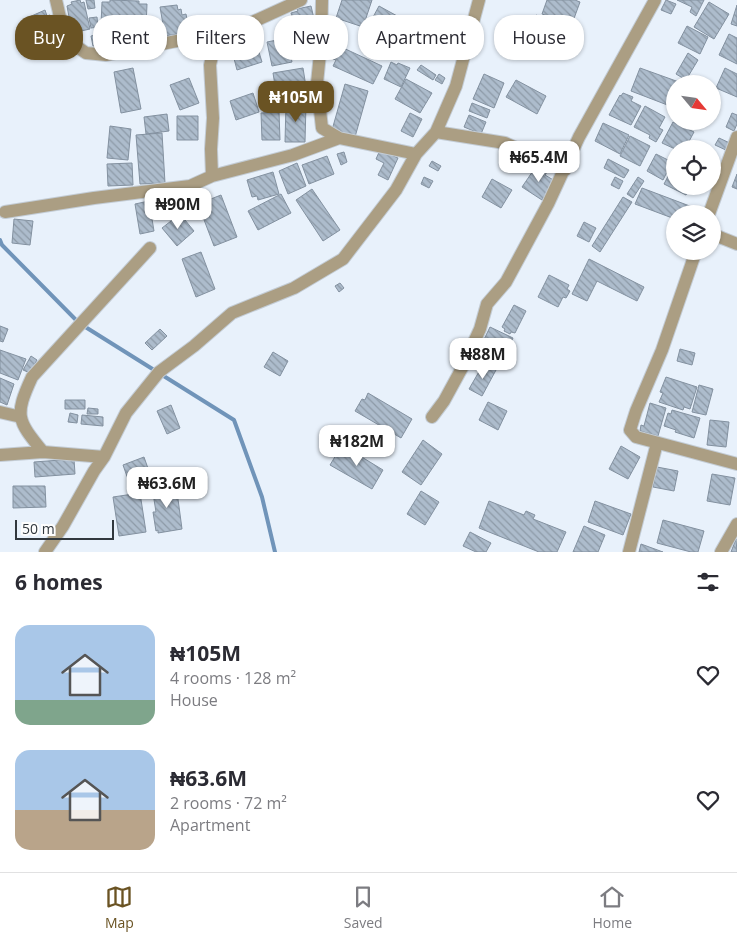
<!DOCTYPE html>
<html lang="en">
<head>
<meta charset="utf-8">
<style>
	body { margin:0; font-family:"Open Sans",sans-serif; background:#f2f2f3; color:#2b2b33; height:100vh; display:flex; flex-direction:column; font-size:19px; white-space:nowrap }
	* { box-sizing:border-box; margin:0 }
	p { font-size:16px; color:#7c7c81 }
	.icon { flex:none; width:28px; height:28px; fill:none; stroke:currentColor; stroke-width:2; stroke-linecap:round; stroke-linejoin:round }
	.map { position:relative; height:552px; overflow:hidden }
	.details { display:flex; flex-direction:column; background:#fff; flex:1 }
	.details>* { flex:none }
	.guide { position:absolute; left:15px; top:15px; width:708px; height:45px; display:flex; gap:10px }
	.needle { width:32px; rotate:119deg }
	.buttons { position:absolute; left:666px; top:75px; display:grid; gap:10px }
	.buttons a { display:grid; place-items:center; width:55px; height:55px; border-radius:50%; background:#fff; box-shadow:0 1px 4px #0004; font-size:25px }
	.scale { position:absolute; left:15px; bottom:12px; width:99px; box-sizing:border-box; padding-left:5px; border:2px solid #31383e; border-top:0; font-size:14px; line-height:18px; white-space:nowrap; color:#31383e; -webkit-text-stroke:4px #fdfdfd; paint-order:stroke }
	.price { position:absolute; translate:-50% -42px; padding:0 11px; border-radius:10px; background:#fff; color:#222; font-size:16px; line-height:32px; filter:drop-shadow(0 1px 2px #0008) }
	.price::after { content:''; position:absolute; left:50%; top:30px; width:15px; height:11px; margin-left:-8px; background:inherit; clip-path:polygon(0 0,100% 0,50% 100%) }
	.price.active { background:#6a5323; color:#fff }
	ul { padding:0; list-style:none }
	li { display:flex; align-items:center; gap:15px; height:125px; padding:0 15px }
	li span { display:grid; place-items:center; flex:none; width:140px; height:100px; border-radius:15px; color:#555 }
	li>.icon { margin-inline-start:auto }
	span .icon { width:60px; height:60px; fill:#fffc; stroke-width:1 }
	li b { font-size:21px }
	h2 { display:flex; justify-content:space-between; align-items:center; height:60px; padding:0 15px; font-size:21px }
	.tag { padding:0 18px; border-radius:20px; background:#fff; box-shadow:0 1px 4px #0004; font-size:18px; line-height:45px }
	.tag.active { background:#6a5323; color:#fff }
	.menu { display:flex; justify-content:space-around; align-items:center; height:70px; border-top:1px solid #e1e1e2; background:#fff; font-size:14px; color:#7c7c81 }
	.menu a { display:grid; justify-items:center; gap:2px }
	.menu .active { color:#6a5323 }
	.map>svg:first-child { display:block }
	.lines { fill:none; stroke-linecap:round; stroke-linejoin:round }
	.stream { stroke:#7094b9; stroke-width:4 }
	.building { fill:url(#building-back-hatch); stroke:#8391a0 }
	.minor-casing { stroke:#c3ccd5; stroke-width:14 }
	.minor { stroke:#ab9e83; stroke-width:12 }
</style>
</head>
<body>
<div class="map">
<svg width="737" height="552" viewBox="0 0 737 552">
	<defs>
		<pattern id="building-back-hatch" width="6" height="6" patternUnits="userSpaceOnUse" patternTransform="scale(1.25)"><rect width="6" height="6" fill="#adbccc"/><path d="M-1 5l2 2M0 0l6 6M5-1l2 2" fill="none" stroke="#8d9aa7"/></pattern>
	</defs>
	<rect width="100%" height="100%" fill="#e8f1fb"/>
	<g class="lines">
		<!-- stream -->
		<path class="stream" d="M0 240 2 245 79 323 234 420 262 497 275 552"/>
	</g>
	<!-- building -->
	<path class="building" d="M80 0 81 3 84 2 90 29 72 33 67 6 72 4 71 2Z
		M86 0H94L95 8 88 9Z
		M110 0 139 1V4H147L146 27 101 25 102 2H110Z
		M342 0H372L363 27 336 18Z
		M547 0H575L580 2 572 24 542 14Z
		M666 0 676 4 671 14 661 10Z
		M677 0H704L696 16 690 12 692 7Z
		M709 2 729 14 714 39 694 27Z
		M177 5 178 10 181 9 182 15 186 14 189 30 185 31V33L165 36 160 7Z
		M737 5V26L731 24Z
		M311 6 316 27 296 32 291 13 298 11 297 9Z
		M379 6 399 17 385 43 365 32Z
		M45 10 47 16 50 15 57 31 36 40 27 18Z
		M536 15 569 29 560 51 527 37Z
		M97 17 98 27 91 28 89 18Z
		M687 26 708 37 700 54 678 43Z
		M100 34 102 44 93 46 91 36Z
		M729 34 737 38V64L719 55Z
		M254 36 262 62 237 70 232 51 234 50 232 43Z
		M311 37 312 57 294 58 293 38Z
		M287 38 292 62 272 66 267 42Z
		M107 39 109 49 104 50 101 41Z
		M339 46 382 66 373 84 333 66 336 60 333 59Z
		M688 53 698 60 686 80 676 74Z
		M391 62 397 65 398 63 410 68 401 87 384 79Z
		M421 65 436 75 433 80 417 70Z
		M133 68 141 109 121 113 114 72Z
		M303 68 307 93 277 98 273 73Z
		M640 68 679 82 675 84V92L670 106 631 91Z
		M725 68 737 74V97L716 88Z
		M439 74 445 78 442 84 435 80Z
		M484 74 504 83 494 108 473 99Z
		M189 78 199 103 180 110 170 85Z
		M406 79 432 93 420 113 395 99Z
		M516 80 546 96 537 114 506 97Z
		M345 84 368 91 355 137 332 130Z
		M253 93 259 112 236 120 230 101Z
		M623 93 633 97 631 101 641 106 631 125 609 115 620 95 621 96Z
		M472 103 490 110 487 118 469 111Z
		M286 104H306L305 142H285Z
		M645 106 665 117 659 128 663 130 656 142 649 138 650 135 634 127Z
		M279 112 280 140H262L261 113Z
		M410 113 422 119 413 137 401 131Z
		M732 113 737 115V124L734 131 726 127Z
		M167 114 169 131 146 134 144 117Z
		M469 115 486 122 481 134 464 127Z
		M177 116H198V140H177Z
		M673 122 694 132 685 149H675L662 143Z
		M603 123 629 135 620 154 595 141Z
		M110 126 131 129 128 160 107 158Z
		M162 133 165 183 140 184 136 135Z
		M630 136 650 146 640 166 620 156Z
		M719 138 732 144 728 151 715 145Z
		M380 150 398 158 388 180 378 175 384 163 376 159Z
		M344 152 347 162 341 165 337 154Z
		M656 154 672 162 663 180 647 171Z
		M327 156 334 174 309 184 302 165Z
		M608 159 629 170 624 178 604 168Z
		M432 161 441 166 438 171 429 166Z
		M132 163 133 185 108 186 107 164Z
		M297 163 306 186 288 194 279 171Z
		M675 163V186H691L686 195 664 184Z
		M537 165 547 172 545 175 555 181 542 200 522 187Z
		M273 172 279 194 258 200 257 196 252 197 247 180Z
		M737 174V189L732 187Z
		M424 177 433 181 429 188 421 184Z
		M615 177 623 181 619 189 611 185Z
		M638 177 644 181 633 198 627 194Z
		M492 179 512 190 501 208 482 197Z
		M642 188 703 211 702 214H675V219L635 204Z
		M312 189 340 230 323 241 296 200Z
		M281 194 291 213 258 230 248 211Z
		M221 195 237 237 214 246 198 204Z
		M623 197 632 202 600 252 592 246Z
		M149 201 154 231 140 234 135 204Z
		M180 214 194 231 177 246 162 228Z
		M14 219 33 221 30 245 12 243Z
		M584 222 596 228 589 242 577 236Z
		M201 252 215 289 196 297 182 259Z
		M589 259 644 287 637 301 597 281 587 301 572 294Z
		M549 275 569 285 567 289 570 291 566 298 563 297 558 307 538 297Z
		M340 283 344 288 339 292 335 286Z
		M514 305 526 311 515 333 511 332 510 334 504 331 505 329 502 327Z
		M0 326 8 329 3 342 0 341Z
		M490 327 513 338 502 362 478 352Z
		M160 329 167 336 152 350 145 343Z
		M680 349 695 353 692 365 677 361Z
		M0 350 26 359 18 380 0 373Z
		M273 352 288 361 280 376 264 367Z
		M31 356 37 360 30 373 23 370Z
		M484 363 496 370 482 396 469 389Z
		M666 377 697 387 690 409 684 407 683 410 659 402 663 393 660 392Z
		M0 378 14 384 7 405 0 402Z
		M699 385 713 389 706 415 692 412Z
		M368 393 412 419 401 438 355 411 362 399 365 400Z
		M65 400H85V409H65Z
		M488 402 507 411 498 430 479 420Z
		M650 403 666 408 658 436 640 431 641 425 644 426Z
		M171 405 180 428 167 434 157 411Z
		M88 408 98 409V414H87Z
		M672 410 700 418 694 438 675 432 676 430 664 426 668 413 671 414Z
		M70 413 78 415 77 423 68 422Z
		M82 415 103 417V426L81 424Z
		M710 420 729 422 726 447 707 445Z
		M423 440 442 454 421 485 402 472Z
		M342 445 383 470 372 489 330 465Z
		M621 446 640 457 628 479 609 469Z
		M144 457 151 477 130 485 123 465Z
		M74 459 75 474 35 477 34 462Z
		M657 467 678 471 674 491 653 487Z
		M712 474 735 478 730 505 707 501Z
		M176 484 182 529 158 533V530L156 531 153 512H156L152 487Z
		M13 486H45L46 507 13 508Z
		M421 491 439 502 425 525 407 514Z
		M140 493 146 532 119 536 113 497Z
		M489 501 524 515 526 511 535 515 533 519 566 532 557 552H539L479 528Z
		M595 501 631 514 623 535 588 522Z
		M663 520 704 531 698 552H691L657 543Z
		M584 526 605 535 598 552H573Z
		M470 532 491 543 486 552H476L463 546Z
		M736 539 737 552H731Z
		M641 544 663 552H639Z"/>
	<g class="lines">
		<defs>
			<path id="minor" d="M56 0 63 30 73 44 86 53 106 55 192 38 224 35 301 0
				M322 0 321 44 317 83 322 128 339 138 416 154
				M436 132 505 143 565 170
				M212 176 211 149 213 118 210 65 214 48 224 35
				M5 212 94 198 190 186 212 176 293 155 339 138
				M709 214 737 137
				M712 234 737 244
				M696 251 662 350 636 411 630 430 636 437 737 464
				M0 412 21 417
				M432 417 444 401 462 368 480 329 487 304 506 282 548 204 579 137 655 0
				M43 452C17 420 14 416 32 377L150 248
				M0 455 43 452 104 457
				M45 552 63 526 94 471 104 457 126 413 159 372 194 346 232 313 294 288 343 259 396 190 416 154 436 132 456 86 479 0
				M629 552 657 443
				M721 552 737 524"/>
		</defs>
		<!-- minor casing -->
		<use href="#minor" class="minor-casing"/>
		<!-- minor -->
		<use href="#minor" class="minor"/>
	</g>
</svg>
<div class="buttons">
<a><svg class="needle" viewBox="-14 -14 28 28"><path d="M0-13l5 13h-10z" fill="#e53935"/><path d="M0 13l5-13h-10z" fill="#7c7c81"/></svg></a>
<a><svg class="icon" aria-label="locate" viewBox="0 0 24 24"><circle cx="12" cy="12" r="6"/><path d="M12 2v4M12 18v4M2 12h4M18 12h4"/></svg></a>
<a><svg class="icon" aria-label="layers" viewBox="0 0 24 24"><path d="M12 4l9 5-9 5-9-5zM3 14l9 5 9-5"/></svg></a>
</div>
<div class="scale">50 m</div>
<b class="price active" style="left:296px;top:123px">₦105M</b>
<b class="price" style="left:539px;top:183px">₦65.4M</b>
<b class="price" style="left:178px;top:230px">₦90M</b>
<b class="price" style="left:483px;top:380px">₦88M</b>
<b class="price" style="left:357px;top:467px">₦182M</b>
<b class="price" style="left:167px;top:509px">₦63.6M</b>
<div class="guide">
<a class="tag active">Buy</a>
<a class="tag">Rent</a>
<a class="tag">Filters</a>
<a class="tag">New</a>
<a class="tag">Apartment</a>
<a class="tag">House</a>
</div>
</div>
<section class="details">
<h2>6 homes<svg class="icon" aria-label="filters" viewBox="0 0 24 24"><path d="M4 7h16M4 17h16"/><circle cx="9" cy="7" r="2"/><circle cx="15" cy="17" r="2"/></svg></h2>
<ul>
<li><span style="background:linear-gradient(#a9c7e8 75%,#7fa58c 0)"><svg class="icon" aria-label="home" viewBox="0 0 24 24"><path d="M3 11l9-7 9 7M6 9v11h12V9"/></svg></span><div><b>₦105M</b><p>4 rooms · 128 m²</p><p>House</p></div><svg class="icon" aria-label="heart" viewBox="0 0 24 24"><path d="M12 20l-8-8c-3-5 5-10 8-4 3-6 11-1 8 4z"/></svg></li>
<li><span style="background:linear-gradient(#a9c7e8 60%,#b9a48a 0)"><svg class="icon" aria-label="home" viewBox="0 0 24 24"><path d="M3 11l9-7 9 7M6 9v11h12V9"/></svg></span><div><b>₦63.6M</b><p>2 rooms · 72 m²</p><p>Apartment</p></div><svg class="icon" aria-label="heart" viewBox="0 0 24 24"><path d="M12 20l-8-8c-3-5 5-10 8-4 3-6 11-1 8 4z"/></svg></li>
</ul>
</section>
<nav class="menu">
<a class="active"><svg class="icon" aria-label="map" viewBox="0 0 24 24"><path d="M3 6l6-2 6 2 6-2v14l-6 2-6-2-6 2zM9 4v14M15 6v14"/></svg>Map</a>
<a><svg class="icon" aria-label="saved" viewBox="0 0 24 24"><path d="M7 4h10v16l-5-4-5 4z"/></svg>Saved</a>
<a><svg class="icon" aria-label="home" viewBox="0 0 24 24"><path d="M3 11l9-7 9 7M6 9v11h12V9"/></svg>Home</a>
</nav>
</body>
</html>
